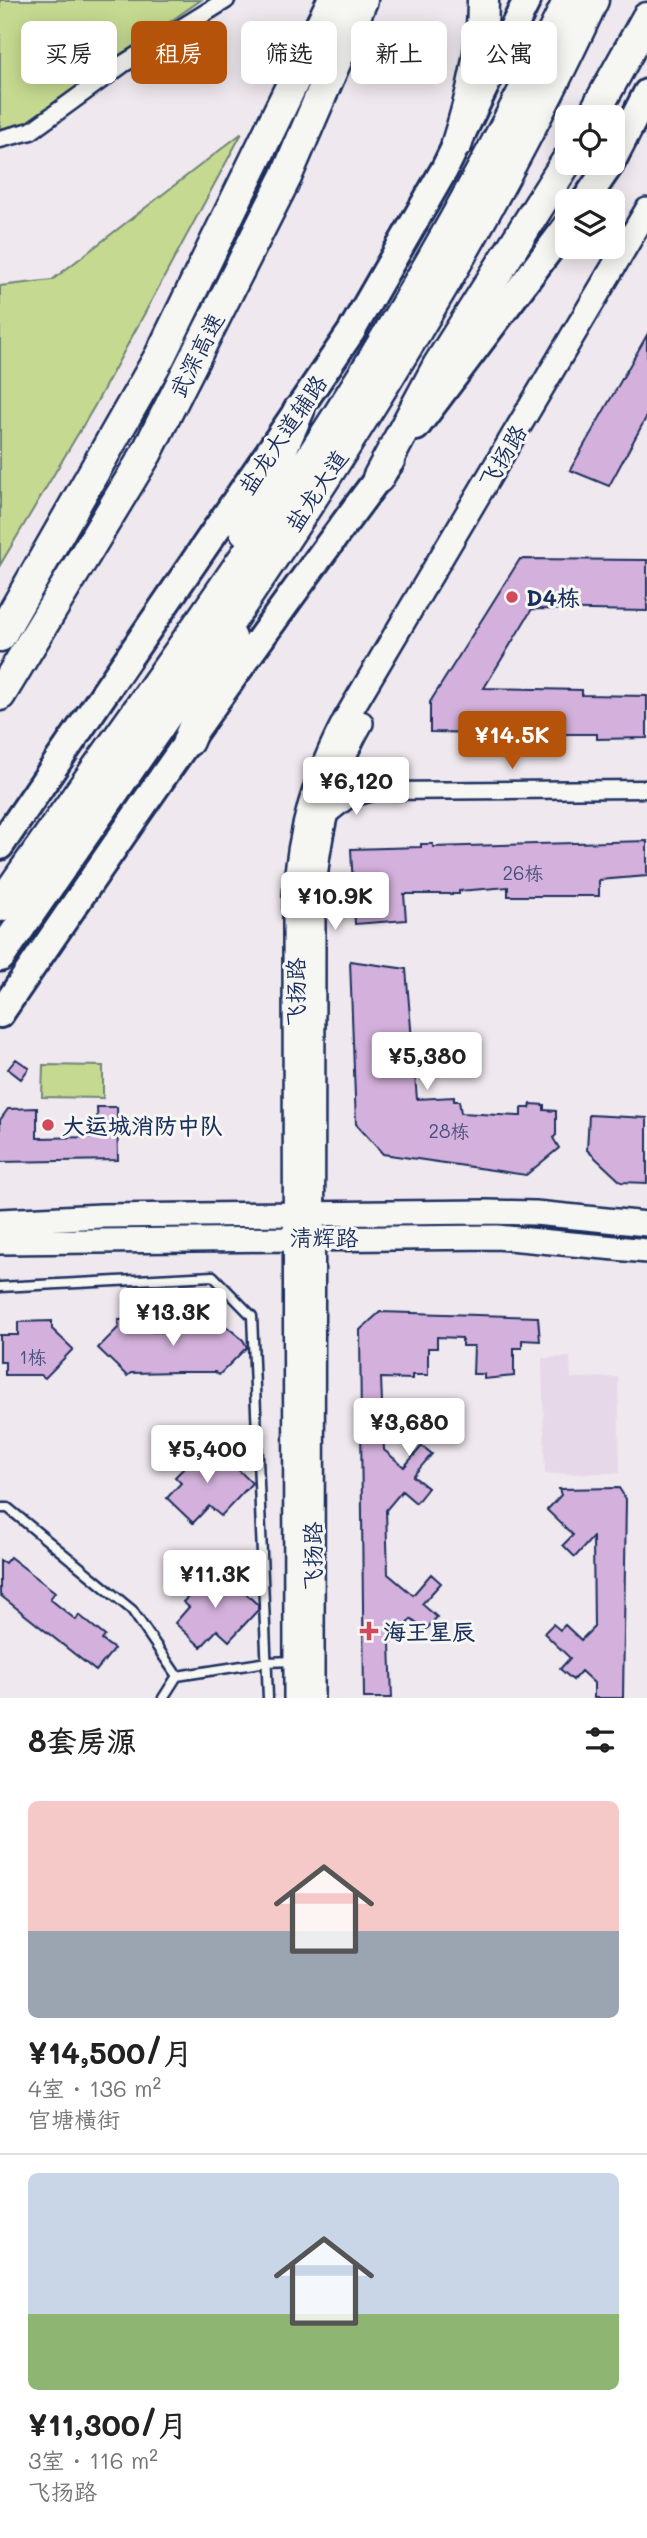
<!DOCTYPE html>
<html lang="zh">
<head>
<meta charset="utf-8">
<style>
	body { margin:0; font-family:Mali,"LXGW WenKai TC",sans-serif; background:#f6f6f6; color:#222; height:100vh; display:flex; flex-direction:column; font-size:26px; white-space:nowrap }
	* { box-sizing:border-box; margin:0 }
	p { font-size:23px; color:#767676 }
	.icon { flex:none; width:38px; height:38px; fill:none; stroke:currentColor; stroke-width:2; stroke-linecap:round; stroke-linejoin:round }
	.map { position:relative; height:1698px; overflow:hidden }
	.side { display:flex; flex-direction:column; background:#fff; flex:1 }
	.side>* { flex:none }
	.guide { position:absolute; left:21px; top:21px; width:606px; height:63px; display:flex; gap:14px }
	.controls { position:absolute; left:555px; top:105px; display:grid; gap:14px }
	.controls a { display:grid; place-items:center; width:70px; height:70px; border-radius:10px; background:#fff; box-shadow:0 4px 18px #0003; font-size:35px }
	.price { position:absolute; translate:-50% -60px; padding:0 16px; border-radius:7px; background:#fff; color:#222; font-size:23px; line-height:46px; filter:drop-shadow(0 2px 4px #0008) }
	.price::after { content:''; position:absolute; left:50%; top:42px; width:21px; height:16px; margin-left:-10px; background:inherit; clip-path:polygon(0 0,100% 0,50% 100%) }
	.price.selected { background:#b45309; color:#fff }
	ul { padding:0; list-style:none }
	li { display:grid; align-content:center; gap:14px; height:371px; padding:0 28px }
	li+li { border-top:2px solid #e0e0e0 }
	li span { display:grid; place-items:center; height:217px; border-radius:10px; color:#555 }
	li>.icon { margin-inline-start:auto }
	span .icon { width:126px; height:126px; fill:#fffc; stroke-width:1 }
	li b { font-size:30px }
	h2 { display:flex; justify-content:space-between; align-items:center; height:84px; padding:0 28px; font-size:30px }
	.tag { padding:0 24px; border-radius:10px; background:#fff; box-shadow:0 4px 18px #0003; font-size:24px; line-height:63px }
	.tag.selected { background:#b45309; color:#fff }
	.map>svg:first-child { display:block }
	.built { fill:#e7d8e9 }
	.green { fill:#c5da90; stroke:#708477; stroke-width:2 }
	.building { fill:#d4b1dc; stroke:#1b2f5e; stroke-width:2 }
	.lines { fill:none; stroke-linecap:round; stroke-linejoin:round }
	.lane-casing { stroke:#1b2f5e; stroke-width:13 }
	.street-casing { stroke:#1b2f5e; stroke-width:21 }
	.secondary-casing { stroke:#1b2f5e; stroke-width:28 }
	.primary-casing { stroke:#1b2f5e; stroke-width:32 }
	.highway-casing { stroke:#1b2f5e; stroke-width:35 }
	.lane { stroke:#f6f6f2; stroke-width:8 }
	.street { stroke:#f6f6f2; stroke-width:16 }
	.secondary { stroke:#f6f6f2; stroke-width:23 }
	.primary { stroke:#f6f6f2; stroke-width:26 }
	.highway { stroke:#f6f6f2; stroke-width:30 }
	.poi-dot { fill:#d1495b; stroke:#f6f6f2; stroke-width:2.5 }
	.labels { text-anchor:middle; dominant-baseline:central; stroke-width:6; stroke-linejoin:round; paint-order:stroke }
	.number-label { font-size:19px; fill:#49507e }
	.street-label { font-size:23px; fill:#1b2f5e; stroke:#f6f6f2 }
	.poi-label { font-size:23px; font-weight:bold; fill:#1b2f5e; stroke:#f6f6f2; text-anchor:start }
</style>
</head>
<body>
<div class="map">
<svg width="647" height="1698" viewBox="0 0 647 1698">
	<rect width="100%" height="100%" fill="#efe8ee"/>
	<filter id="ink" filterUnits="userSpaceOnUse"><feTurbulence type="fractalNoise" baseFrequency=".0143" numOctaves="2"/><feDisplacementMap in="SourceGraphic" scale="14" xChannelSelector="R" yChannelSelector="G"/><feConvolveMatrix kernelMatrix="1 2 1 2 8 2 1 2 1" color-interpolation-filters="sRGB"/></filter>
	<g filter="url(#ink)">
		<!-- built -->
		<path class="built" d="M570 1357 571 1378 618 1377 620 1473 545 1474 542 1358Z"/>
		<!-- green -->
		<path class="green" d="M0 0H201L26 122 0 129Z
			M242 133 94 407 0 565V286L52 280Z
			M43 1065 103 1066V1098L42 1097Z"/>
		<!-- building -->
		<path class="building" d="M647 335V416L609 486 570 470Z
			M520 559 647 560V611L532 609 484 688 582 690V695L647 696V738L597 739V734H548V738L497 739V733L430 732V702Z
			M647 841V876L599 880V896H508V887L459 891V894H404L406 920 355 924 351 849 421 847V844H433V847Z
			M350 961 406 969 417 1099 454 1097V1101H459L461 1113 518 1116H521V1108H530L531 1104 544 1105V1110L556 1111V1135L553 1138 559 1148 526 1175 383 1154 356 1124Z
			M16 1059 29 1068 21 1079 8 1069Z
			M97 1107H117L118 1160 0 1162V1120L8 1109 37 1108V1138L98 1137Z
			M589 1115 647 1118V1183L621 1182 587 1150Z
			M380 1312 538 1317 540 1341 522 1340V1348H514V1376L484 1379V1374H473L474 1346H462V1338L437 1337V1348H428V1375H412V1379L381 1378 384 1450 404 1467 422 1446 432 1454 413 1476 428 1488 416 1503 402 1491 386 1510 388 1574 413 1595 431 1574 441 1583 422 1604 437 1617 425 1631 411 1619 390 1643 392 1698H364L360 1330Z
			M226 1318V1326L243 1340 247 1347 219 1375 215 1372H179L131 1373 127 1376 98 1348 119 1327 118 1320 152 1319V1332L192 1331V1319Z
			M52 1321V1329L73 1349 45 1378 41 1375H5V1362H0V1335H18V1322Z
			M192 1446 213 1465 223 1455 252 1483 221 1516 209 1506 193 1523 167 1498 181 1483 175 1477 184 1468 177 1462Z
			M619 1488 626 1499 623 1698H594V1683L581 1671 573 1680 560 1669 570 1658 544 1633 553 1624 560 1630 565 1625 581 1640 594 1627 593 1537 575 1557 563 1545 573 1535 547 1510 561 1495 559 1489Z
			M10 1557 55 1592 50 1599 76 1620 79 1615 105 1636 102 1640 114 1649 96 1671 0 1595V1560L5 1563Z
			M200 1571 221 1590 231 1580 258 1605V1610L229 1641 217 1630 201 1647 175 1623 189 1607 183 1602 192 1593 185 1587Z"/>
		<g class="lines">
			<defs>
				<path id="lane" d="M0 1287 213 1276 252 1316 268 1698
					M0 1508H8L132 1610 177 1676 267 1662 293 1661
					M163 1698 177 1676"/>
				<path id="street" d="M0 139 31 131 123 64 226 0
					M345 755C350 775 358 784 377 791
					M325 818 349 799 377 791 647 789"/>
				<path id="secondary" d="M0 1221 102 1216 486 1212 535 1213 647 1224
					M0 1242 497 1237 647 1251
					M296 1698 295 895C299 831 315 777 345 720L647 210
					M312 1698 313 903C317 840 329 778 361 723"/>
				<path id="primary" d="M612 161 647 93
					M585 201 611 163
					M416 427 567 226
					M0 846 351 332 444 170 527 0
					M0 1014C127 827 255 641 391 461"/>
				<path id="highway" d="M592 117 647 18
					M457 143C472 96 483 50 483 0
					M378 478 438 366 567 161
					M245 531 299 410
					M0 636 160 356 333 0
					M0 695 146 454 286 177 362 0
					M188 741 231 638
					M0 906C100 762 205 620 301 473 401 321 490 164 569 0
					M0 956C212 647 435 342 593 0"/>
			</defs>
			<!-- lane casing -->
			<use href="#lane" class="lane-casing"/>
			<!-- street casing -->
			<use href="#street" class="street-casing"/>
			<!-- secondary casing -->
			<use href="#secondary" class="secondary-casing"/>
			<!-- primary casing -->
			<use href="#primary" class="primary-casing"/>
			<!-- highway casing -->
			<use href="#highway" class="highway-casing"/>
			<!-- lane -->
			<use href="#lane" class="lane"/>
			<!-- street -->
			<use href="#street" class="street"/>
			<!-- secondary -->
			<use href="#secondary" class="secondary"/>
			<!-- primary -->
			<use href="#primary" class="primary"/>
			<!-- highway -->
			<use href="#highway" class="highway"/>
		</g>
	</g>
	<!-- markers -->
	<g class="poi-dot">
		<circle cx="512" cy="597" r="7"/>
		<circle cx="48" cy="1125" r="7"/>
		<path d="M365.5 1620.5h7v7h7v7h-7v7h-7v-7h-7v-7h7z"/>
	</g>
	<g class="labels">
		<!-- number labels -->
		<g class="number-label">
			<text x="523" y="872">26栋</text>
			<text x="449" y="1130">28栋</text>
			<text x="33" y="1356">1栋</text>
		</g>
		<!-- street labels -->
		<g class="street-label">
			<text transform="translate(196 355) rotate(-63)">武深高速</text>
			<text transform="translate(282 434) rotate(-56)">盐龙大道辅路</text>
			<text transform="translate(502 456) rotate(-59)">飞扬路</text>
			<text transform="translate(316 490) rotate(-56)">盐龙大道</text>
			<text transform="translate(295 992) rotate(-90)">飞扬路</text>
			<text x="324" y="1237">清辉路</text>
			<text transform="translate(312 1556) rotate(-90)">飞扬路</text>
		</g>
		<!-- poi labels -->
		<g class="poi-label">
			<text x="526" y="597">D4栋</text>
			<text x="62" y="1125">大运城消防中队</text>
			<text x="383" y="1631">海王星辰</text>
		</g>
	</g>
</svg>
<div class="controls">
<a><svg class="icon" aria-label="locate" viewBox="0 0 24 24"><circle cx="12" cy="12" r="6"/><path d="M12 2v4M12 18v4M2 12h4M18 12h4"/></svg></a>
<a><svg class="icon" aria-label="layers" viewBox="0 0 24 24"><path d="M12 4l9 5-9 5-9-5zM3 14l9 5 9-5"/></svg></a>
</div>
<b class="price selected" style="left:512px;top:771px">¥14.5K</b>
<b class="price" style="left:356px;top:817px">¥6,120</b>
<b class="price" style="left:335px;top:932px">¥10.9K</b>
<b class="price" style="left:427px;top:1092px">¥5,380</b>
<b class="price" style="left:173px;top:1348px">¥13.3K</b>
<b class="price" style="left:409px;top:1458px">¥3,680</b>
<b class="price" style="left:207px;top:1485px">¥5,400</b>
<b class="price" style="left:215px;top:1610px">¥11.3K</b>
<div class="guide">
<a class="tag">买房</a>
<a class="tag selected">租房</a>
<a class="tag">筛选</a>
<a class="tag">新上</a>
<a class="tag">公寓</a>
</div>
</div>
<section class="side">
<h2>8套房源<svg class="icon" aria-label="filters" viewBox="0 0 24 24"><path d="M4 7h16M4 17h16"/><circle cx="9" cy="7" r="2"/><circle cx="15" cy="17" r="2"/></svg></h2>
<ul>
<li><span style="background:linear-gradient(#f6c9c9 60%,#9aa5b1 0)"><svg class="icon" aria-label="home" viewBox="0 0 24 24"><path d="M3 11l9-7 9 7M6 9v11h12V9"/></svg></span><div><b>¥14,500/月</b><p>4室 · 136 m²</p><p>官塘横街</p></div></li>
<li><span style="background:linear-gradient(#c9d6e8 65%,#8fb573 0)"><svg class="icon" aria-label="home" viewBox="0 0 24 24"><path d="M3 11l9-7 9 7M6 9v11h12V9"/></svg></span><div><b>¥11,300/月</b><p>3室 · 116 m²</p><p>飞扬路</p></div></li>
</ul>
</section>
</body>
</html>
